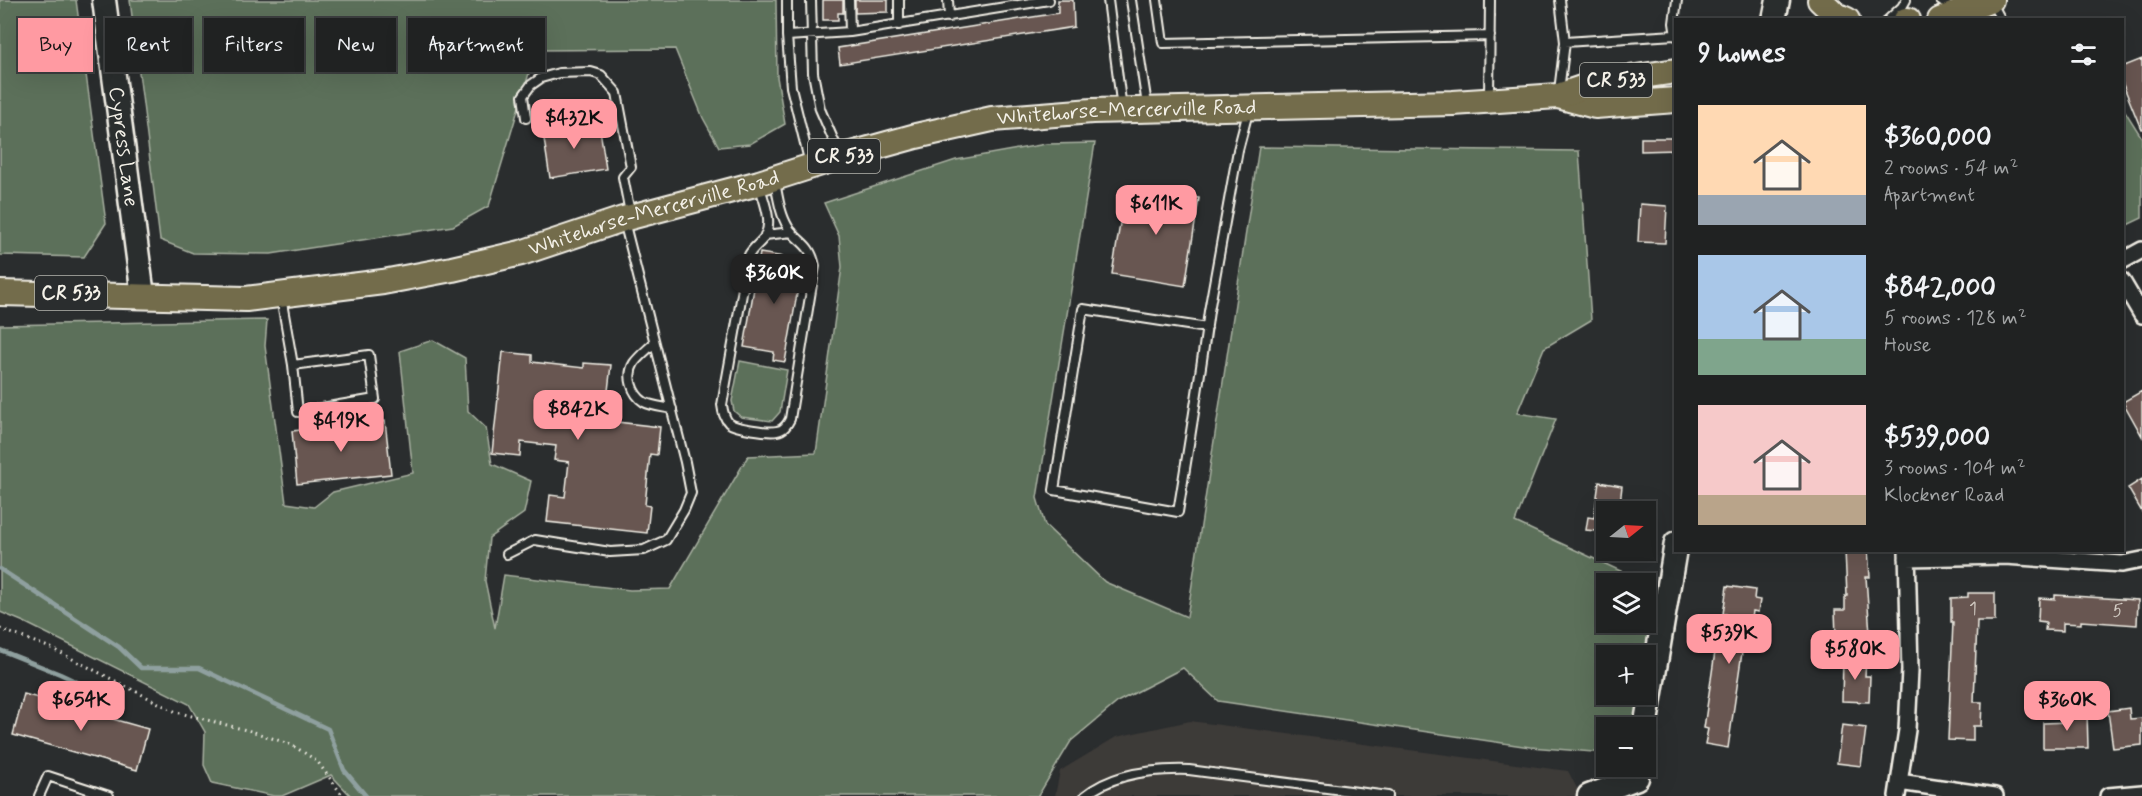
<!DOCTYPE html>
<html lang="en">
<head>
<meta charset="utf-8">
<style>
	body { margin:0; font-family:Mynerve,sans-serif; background:#2d2f2f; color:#f1f3f6; height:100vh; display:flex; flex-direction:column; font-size:22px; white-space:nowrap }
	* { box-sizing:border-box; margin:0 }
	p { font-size:20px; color:#a2a4a5 }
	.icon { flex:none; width:33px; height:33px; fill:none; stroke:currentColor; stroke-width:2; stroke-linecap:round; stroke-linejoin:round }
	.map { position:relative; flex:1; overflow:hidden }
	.panel { position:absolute; left:1674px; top:18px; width:450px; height:534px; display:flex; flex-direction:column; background:#202222; border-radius:0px; box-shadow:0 6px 24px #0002,0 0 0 2px #3d3f40 }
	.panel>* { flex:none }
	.top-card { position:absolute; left:18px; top:18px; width:570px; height:54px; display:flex; gap:12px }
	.needle { width:39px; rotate:72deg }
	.controls { position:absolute; left:1596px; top:501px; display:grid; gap:12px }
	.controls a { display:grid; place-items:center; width:60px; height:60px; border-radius:0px; background:#202222; box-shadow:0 6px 24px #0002,0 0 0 2px #3d3f40; font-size:30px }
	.price { position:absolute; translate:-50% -51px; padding:0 14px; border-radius:12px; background:#ff9aa2; color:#111; font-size:20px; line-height:39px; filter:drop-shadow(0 2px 3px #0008) }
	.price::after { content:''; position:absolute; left:50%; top:36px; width:18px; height:14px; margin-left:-9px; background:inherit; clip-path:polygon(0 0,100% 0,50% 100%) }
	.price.active { background:#222; color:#fff }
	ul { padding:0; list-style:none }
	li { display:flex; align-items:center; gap:18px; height:150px; padding:0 24px }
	li span { display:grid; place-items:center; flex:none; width:168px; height:120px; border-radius:0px; color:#555 }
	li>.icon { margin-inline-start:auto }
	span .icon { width:72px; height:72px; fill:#fffc; stroke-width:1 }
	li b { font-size:26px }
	h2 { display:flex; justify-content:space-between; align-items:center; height:72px; padding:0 24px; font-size:26px }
	.tag { padding:0 21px; border-radius:0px; background:#202222; box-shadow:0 6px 24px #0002,0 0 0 2px #3d3f40; font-size:21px; line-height:54px }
	.tag.active { background:#ff9aa2; color:#111 }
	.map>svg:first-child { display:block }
	.built { fill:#3d3a38 }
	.green { fill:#5c705a; stroke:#a8b0a1; stroke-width:1.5; fill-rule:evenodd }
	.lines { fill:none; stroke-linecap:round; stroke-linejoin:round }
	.stream { stroke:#8fa09f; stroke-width:4.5 }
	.building { fill:#685751; stroke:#f4f1e8; stroke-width:1.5 }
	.lane-casing { stroke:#f4f1e8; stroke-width:12 }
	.street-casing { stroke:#f4f1e8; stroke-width:20 }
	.secondary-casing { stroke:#f4f1e8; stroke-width:27 }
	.primary-casing { stroke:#f4f1e8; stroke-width:28 }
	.path { stroke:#f4f1e8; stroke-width:3; stroke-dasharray:1.5 4.5; stroke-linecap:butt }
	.lane { stroke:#2a2d2e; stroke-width:8 }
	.street { stroke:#2a2d2e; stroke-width:15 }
	.secondary { stroke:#2a2d2e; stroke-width:22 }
	.primary { stroke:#736c4b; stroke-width:24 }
	.labels { text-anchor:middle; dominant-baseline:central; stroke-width:5; stroke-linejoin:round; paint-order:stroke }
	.number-label { font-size:18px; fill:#d1cac2 }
	.shield { fill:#2a2d2e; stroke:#b7b6b0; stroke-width:1.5 }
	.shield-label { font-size:20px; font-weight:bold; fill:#f4f1e8 }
	.street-label { font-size:21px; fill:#f4f1e8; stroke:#2a2d2e }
</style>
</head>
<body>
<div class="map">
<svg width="2142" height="796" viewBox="0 0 2142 796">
	<rect width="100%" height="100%" fill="#2a2d2e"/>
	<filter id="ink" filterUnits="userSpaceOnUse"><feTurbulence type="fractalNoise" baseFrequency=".0167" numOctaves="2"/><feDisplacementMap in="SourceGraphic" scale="12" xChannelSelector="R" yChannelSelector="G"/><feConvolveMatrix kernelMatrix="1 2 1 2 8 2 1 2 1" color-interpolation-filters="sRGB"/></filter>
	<g filter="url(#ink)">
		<!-- built -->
		<path class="built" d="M1190 721 1568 771 1581 796H1055L1060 771 1116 737Z"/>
		<!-- green -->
		<path class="green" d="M0 0H76L106 223 84 257 0 255Z
			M130 0H776L777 77 785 124 750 144 719 147 703 118 675 49 536 50 489 206 453 226 271 254 193 253 160 240Z
			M2122 111H2125L2142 138V218L2123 227Z
			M1095 143 1037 498 1045 525 1105 582 1187 617 1259 147 1579 151 1591 320 1544 348 1517 413 1556 419 1515 522 1670 594 1646 740V728H1606V753L1530 747 1218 701 1183 668 1119 701 1071 741 1038 796H351L331 775 282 796H274L212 783 204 765 205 732 189 704 24 622 0 612V325L267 320 265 346 286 503 314 507 333 492 413 473 400 351 433 340 465 358 468 411 486 428 492 464 531 481 524 513 489 538 485 581 495 628 504 575 630 590 670 589 748 456 816 453 842 267 839 236 824 203 956 160 1046 144ZM1606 584H1646V622H1606ZM1606 656H1646V694H1606Z
			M740 361 787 370 780 412 772 421 741 417 734 411 732 401Z"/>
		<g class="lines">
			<!-- stream -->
			<path class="stream" d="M0 569 119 647 141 668H199L328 729 344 770 366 796
				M0 650 60 674 122 703"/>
		</g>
		<!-- building -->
		<path class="building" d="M823 0H843V13H838V20H823Z
			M855 0H888V12L855 13Z
			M1058 0H1073L1074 27 840 64 838 48 1058 13Z
			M2142 59V129H2141L2122 82V67Z
			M599 123 606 169 550 178 543 132Z
			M1641 138H1676V150L1641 151Z
			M1126 186 1199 198 1185 286 1112 274Z
			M1640 204 1667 206 1665 243 1638 242Z
			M760 253 803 260 785 362 773 360 774 352 744 347Z
			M503 352 532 355V362L584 368V363L611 365 606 408 617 422 660 427 657 455 650 454 645 505 650 506 647 533 547 522 550 495 565 497 569 462 554 460 556 446 521 442 520 456 492 453Z
			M2142 391V436L2123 402Z
			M385 421 391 474 297 484 292 431Z
			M2142 479V512L2128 488Z
			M1599 482 1622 486 1619 512H1606V532L1586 530 1588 517 1594 518Z
			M1845 550H1868L1870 577H1866L1870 634 1836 636 1835 610H1845V596H1847Z
			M1727 586 1755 590 1754 599 1760 600 1758 612 1753 611 1750 633 1745 632 1728 748 1705 744 1708 729 1704 728 1716 645 1721 646 1726 614H1723Z
			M1968 593H1995V621H1977L1974 702H1982L1981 726H1973V741L1948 740 1953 622H1951V598L1968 597Z
			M2055 595 2138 600 2137 625 2081 621V624L2063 623V631L2045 630 2046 622 2038 621 2039 598 2055 599Z
			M1843 658 1866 659 1865 676H1870L1869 702 1842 701Z
			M24 694 148 729 137 770 13 735Z
			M2129 708 2130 719 2142 718V745L2113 748 2108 711Z
			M2069 711H2087L2088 748H2043V723L2069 722Z
			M1842 725 1866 728 1861 766 1837 763Z"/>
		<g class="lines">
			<defs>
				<path id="lane" d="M787 0V36L791 87 810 164
					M811 0 813 73 820 109 840 155
					M849 0 850 32
					M899 0V25
					M948 0 949 17
					M1108 0 1122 109
					M1131 0 1147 105
					M1157 0 1163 43 1490 36
					M1560 0 1565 42 1675 35
					M1940 0 1953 10
					M1991 1 2001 20
					M1888 20 1902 7 1906 0
					M787 36 850 32 1049 0
					M1676 36 1674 23 1677 0
					M1559 91 1565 42
					M1489 97 1490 0
					M526 118 523 96 531 85 541 78 559 73 591 72 601 75 617 93 631 167 623 177 630 213
					M760 187C764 202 773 221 765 236 761 243 753 247 749 255L722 405C723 412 724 418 729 423 735 428 769 433 777 431 784 430 787 425 790 419L815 266C810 242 799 244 788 227 780 214 778 197 775 182
					M765 235 792 232
					M281 297 293 365 298 412 375 399 369 355 293 365
					M1207 328 1083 309 1054 490 1178 512C1189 445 1200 378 1209 311L1238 150 1248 112
					M654 343C648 349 639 356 634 363 626 376 632 394 644 402 651 406 663 407 672 409
					M507 554 535 540 610 552 644 550 666 540 684 510 691 493 685 462 624 221
					M39 796 48 776 109 796
					M1085 796C1113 773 1154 769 1189 770L1388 796"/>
				<path id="street" d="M2122 261 2142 250
					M2122 281 2142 315
					M1907 558 2005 556 2122 564 2142 560
					M1899 782 1995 796
					M1897 796 1907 730 1910 670 1907 550
					M2108 796 2142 793"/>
				<g id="secondary">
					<path id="s1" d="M104 0 143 296"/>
					<path d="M1774 20 1778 0"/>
					<path d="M1645 728 1676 543"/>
					<path d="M1589 796 1637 778"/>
				</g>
				<g id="primary">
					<path d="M1820 0 1836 15 1847 20"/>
					<path d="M1906 20H1908"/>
					<path d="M1940 20 1991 0"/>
					<path d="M1558 96 1595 106 1676 100"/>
					<path id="s2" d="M0 293 246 299 383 282 452 269 521 253 623 219 759 183 840 157 916 136 992 119 1092 111 1453 103 1558 96 1596 83 1676 71"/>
				</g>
			</defs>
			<!-- lane casing -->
			<use href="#lane" class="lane-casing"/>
			<!-- street casing -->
			<use href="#street" class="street-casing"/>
			<!-- secondary casing -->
			<use href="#secondary" class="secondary-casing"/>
			<!-- primary casing -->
			<use href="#primary" class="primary-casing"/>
			<!-- path -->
			<path class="path" d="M0 629 51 648 176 712 254 732 292 745 317 761 343 796"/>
			<!-- lane -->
			<use href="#lane" class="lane"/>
			<!-- street -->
			<use href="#street" class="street"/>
			<!-- secondary -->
			<use href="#secondary" class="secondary"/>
			<!-- primary -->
			<use href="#primary" class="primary"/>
		</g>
	</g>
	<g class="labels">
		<!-- number labels -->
		<g class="number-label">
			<text x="1973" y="609">1</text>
			<text x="2118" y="611">5</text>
		</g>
		<!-- shield labels -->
		<g class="shield">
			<rect x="1580" y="63" width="72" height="34" rx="4.5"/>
			<rect x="808" y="139" width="72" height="34" rx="4.5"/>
			<rect x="35" y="276" width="72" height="34" rx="4.5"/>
		</g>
		<g class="shield-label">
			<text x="1616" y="80">CR 533</text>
			<text x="844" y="156">CR 533</text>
			<text x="71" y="293">CR 533</text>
		</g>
		<!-- street labels -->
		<g class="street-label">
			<text stroke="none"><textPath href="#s2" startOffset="1150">Whitehorse-Mercerville Road</textPath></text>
			<text stroke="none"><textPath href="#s1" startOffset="148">Cypress Lane</textPath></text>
			<text stroke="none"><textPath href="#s2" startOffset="664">Whitehorse-Mercerville Road</textPath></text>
		</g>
	</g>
</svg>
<div class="controls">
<a><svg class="needle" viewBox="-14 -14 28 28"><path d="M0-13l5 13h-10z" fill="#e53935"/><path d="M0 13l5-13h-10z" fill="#a2a4a5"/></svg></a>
<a><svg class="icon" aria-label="layers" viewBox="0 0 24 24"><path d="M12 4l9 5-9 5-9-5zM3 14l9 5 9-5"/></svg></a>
<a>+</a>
<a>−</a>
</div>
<b class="price" style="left:574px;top:150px">$432K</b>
<b class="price" style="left:1156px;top:236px">$611K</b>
<b class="price active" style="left:774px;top:305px">$360K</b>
<b class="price" style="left:578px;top:441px">$842K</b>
<b class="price" style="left:341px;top:453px">$419K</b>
<b class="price" style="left:1729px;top:665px">$539K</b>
<b class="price" style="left:1855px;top:681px">$580K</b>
<b class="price" style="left:81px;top:732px">$654K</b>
<b class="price" style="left:2067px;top:732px">$360K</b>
<div class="top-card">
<a class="tag active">Buy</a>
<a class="tag">Rent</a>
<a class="tag">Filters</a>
<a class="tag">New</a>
<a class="tag">Apartment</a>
</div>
<section class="panel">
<h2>9 homes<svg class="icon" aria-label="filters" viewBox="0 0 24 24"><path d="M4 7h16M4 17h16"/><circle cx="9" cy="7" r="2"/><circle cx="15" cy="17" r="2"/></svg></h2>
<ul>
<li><span style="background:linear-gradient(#ffd9b3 75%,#9aa5b1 0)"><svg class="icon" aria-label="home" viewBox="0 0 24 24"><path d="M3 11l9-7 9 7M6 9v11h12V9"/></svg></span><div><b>$360,000</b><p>2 rooms · 54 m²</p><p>Apartment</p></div></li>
<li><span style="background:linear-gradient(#a9c7e8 70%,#7fa58c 0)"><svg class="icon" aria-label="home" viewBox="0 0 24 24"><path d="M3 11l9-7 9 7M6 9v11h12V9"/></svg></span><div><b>$842,000</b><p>5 rooms · 128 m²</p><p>House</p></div></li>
<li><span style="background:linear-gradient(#f6c9c9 75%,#b9a48a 0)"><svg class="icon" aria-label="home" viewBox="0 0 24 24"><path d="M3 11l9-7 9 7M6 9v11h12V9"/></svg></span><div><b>$539,000</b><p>3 rooms · 104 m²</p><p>Klockner Road</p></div></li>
</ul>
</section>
</div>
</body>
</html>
